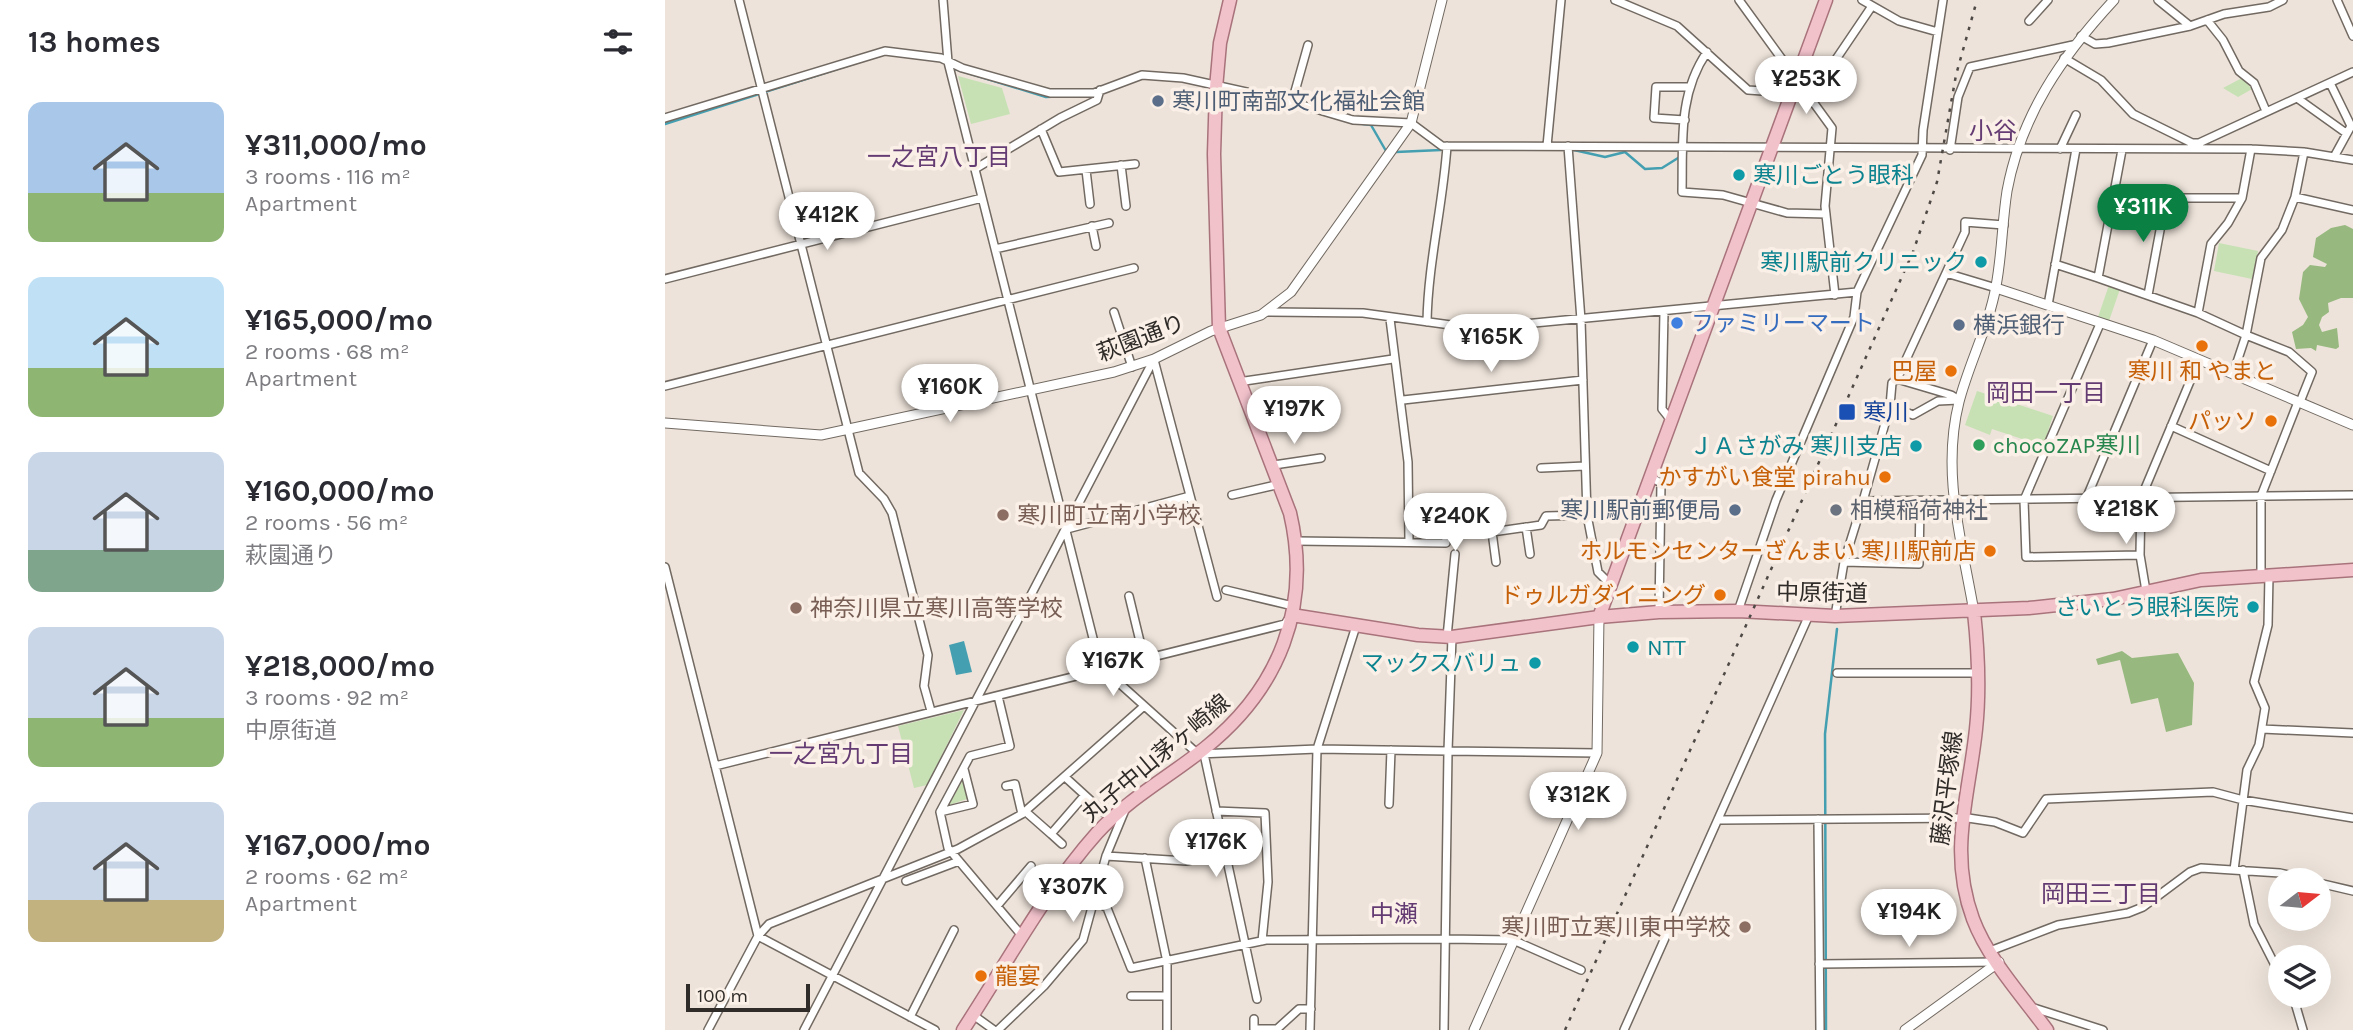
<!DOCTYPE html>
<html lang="en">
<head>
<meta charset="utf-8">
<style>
	body { margin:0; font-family:Karla,"Noto Sans JP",sans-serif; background:#f7f7f7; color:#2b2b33; height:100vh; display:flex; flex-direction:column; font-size:26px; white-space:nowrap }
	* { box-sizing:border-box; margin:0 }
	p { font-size:23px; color:#7c7c81 }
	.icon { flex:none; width:38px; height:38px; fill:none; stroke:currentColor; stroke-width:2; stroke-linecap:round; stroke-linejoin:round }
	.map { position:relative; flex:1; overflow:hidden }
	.details { display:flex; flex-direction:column; background:#fff; width:665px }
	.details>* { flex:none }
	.needle { width:46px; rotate:74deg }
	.controls { position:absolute; left:1603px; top:868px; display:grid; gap:14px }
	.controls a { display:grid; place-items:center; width:63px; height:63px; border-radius:50%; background:#fff; box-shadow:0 7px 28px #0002; font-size:35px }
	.scale { position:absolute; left:21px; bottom:18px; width:124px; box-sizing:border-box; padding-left:7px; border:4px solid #2f2b28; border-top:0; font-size:19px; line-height:24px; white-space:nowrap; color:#2f2b28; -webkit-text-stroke:5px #faf0e7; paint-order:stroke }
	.price { position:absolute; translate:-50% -60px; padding:0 16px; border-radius:24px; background:#fff; color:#222; font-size:23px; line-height:46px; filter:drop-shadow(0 2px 4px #0008) }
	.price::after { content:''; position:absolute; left:50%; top:42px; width:21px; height:16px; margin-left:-10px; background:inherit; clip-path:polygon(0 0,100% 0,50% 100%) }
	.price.active { background:#0b8043; color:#fff }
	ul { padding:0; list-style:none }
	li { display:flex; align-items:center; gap:21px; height:175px; padding:0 28px }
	li span { display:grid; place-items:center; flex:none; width:196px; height:140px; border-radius:14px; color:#555 }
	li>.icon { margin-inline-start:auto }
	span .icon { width:84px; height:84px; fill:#fffc; stroke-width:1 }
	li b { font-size:30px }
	h2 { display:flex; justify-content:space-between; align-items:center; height:84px; padding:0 28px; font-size:30px }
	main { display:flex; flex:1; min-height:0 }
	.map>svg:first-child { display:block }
	.green { fill:#c7e1b5 }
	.forest { fill:#97b97f }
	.water { fill:#449fb1 }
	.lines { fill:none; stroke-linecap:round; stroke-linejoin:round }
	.stream { stroke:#449fb1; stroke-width:2.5 }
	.minor-casing { stroke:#726a62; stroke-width:10 }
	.tertiary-casing { stroke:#726a62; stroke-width:11 }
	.primary-casing { stroke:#a9737c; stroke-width:15 }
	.minor { stroke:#fff; stroke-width:7 }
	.tertiary { stroke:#fff; stroke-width:9 }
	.primary { stroke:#f2c2cb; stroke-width:12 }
	.rail { stroke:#4e4945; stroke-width:2.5; stroke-dasharray:3.5 7; stroke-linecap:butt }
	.service-dot { fill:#5c6f8a; stroke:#faf0e7; stroke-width:2.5 }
	.culture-dot { fill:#0f9aa8; stroke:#faf0e7; stroke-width:2.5 }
	.shop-dot { fill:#3f7fe0; stroke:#faf0e7; stroke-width:2.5 }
	.food-dot { fill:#e8710a; stroke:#faf0e7; stroke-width:2.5 }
	.transit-dot { fill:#1a4fb4; stroke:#faf0e7; stroke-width:2.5 }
	.leisure-dot { fill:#2e9e5b; stroke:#faf0e7; stroke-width:2.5 }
	.worship-dot { fill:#6b7280; stroke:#faf0e7; stroke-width:2.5 }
	.education-dot { fill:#8d6e63; stroke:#faf0e7; stroke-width:2.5 }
	.labels { text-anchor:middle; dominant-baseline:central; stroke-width:7; stroke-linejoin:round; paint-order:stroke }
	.service-label { font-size:23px; fill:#4e5e75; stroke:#faf0e7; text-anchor:start }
	.culture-label { font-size:23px; fill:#0d838f; stroke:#faf0e7; text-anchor:end }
	.shop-label { font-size:23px; fill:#366cbe; stroke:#faf0e7; text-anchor:start }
	.street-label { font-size:23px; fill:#2f2b28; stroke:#faf0e7 }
	.food-label { font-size:23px; fill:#c56008; stroke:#faf0e7; text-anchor:end }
	.transit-label { font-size:23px; fill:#164399; stroke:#faf0e7; text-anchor:start }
	.leisure-label { font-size:23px; fill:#27864d; stroke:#faf0e7; text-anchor:start }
	.worship-label { font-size:23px; fill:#5b616d; stroke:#faf0e7; text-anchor:start }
	.education-label { font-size:23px; fill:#785e54; stroke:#faf0e7; text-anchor:start }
	.neighbourhood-label { font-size:24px; fill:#643c73; stroke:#faf0e7 }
</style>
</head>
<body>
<main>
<section class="details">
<h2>13 homes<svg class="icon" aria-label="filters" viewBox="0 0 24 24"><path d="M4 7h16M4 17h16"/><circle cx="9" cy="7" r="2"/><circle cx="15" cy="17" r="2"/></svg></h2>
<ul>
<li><span style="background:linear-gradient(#a9c7e8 65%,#8fb573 0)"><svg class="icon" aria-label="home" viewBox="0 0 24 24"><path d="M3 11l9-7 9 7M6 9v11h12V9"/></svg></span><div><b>¥311,000/mo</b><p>3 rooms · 116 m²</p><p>Apartment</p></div></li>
<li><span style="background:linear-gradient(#bfe0f5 65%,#8fb573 0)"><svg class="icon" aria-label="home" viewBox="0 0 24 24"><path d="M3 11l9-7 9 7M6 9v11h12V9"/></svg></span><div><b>¥165,000/mo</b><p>2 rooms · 68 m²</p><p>Apartment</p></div></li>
<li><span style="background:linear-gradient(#c9d6e8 70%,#7fa58c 0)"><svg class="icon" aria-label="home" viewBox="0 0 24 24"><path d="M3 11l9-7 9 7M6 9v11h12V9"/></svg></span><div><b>¥160,000/mo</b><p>2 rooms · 56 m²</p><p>萩園通り</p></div></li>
<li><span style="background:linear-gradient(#c9d6e8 65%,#8fb573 0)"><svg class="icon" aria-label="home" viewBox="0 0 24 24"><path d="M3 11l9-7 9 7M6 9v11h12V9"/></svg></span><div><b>¥218,000/mo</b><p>3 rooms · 92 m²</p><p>中原街道</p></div></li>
<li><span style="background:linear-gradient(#c9d6e8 70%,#c2b280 0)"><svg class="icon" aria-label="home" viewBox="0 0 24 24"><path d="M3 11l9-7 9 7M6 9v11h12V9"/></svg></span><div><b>¥167,000/mo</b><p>2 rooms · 62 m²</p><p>Apartment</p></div></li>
</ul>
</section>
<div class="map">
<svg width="1688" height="1030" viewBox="0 0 1688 1030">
	<rect width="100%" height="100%" fill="#ede3da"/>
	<!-- green -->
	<path class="green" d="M293 76 337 88 345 114 306 124Z
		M1577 78 1587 89 1573 97 1558 88Z
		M1554 243 1593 251 1587 279 1549 271Z
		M1444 285 1455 289 1444 321 1433 317Z
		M1312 391 1388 416 1378 446 1327 429 1325 435 1300 425Z
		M299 710 262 785 249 788 233 726Z
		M298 780 302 799 284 805Z"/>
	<!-- forest -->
	<path class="forest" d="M1680 225 1688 229V298H1676L1663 303 1664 312 1657 317 1654 325 1657 332 1672 328 1674 347 1671 349 1652 345 1651 351 1646 348 1631 349 1627 332 1638 325 1643 317 1634 299 1638 272 1645 265 1660 267 1662 264 1648 257 1651 238 1666 228Z
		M1457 651 1467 658 1513 653 1529 683 1527 725 1501 732 1493 698 1466 704 1455 660 1433 665 1431 659Z"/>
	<!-- water -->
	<path class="water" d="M299 641 307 672 291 675 284 645Z"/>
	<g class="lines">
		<!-- stream -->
		<path class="stream" d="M290 69 381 97 405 96
			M0 124 188 64
			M698 124 706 125 721 151
			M909 150 940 157 960 152 980 169 997 168 1021 153
			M731 152 776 150
			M1161 1030 1160 734 1172 629"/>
		<defs>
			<path id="minor" d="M74 0 194 473 219 499 227 513 263 655 259 686 266 711
				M278 0 283 62 435 666 533 754 652 749 783 751 779 1030
				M950 0 1012 26 1083 90 1127 93
				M1074 0 1167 128 1160 206 1170 295
				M1197 0 1234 21 1273 32
				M1493 0 1525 26
				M1672 0 1688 36
				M1542 20 1558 40 1574 71 1589 83 1601 111
				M1364 21 1383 0
				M1416 36 1430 44 1443 43 1525 26 1559 14 1604 7 1618 0
				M1042 52C1013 94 1018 142 1017 192L1058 195 1122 213 1161 214
				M1399 58 1436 80 1468 114 1527 143H1534
				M1665 83 1686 126 1669 157
				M1143 93 1159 77 1207 6
				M1632 98 1681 133
				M627 102 643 45
				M0 118 220 51 276 58 297 68 385 93H429L477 75 518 78 627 102 688 120 746 123 777 146 1586 149 1639 152 1688 160
				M1020 120 989 118 991 87H1023
				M376 129 394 172 470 164
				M882 146 896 0
				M903 146 916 320 922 515 933 572 945 584
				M1395 149 1411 115
				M1534 149V143L1688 72
				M1285 150 1293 97 1305 67 1408 45
				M1457 150 1433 278 1533 313 1581 335 1568 374
				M456 165 461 206
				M310 169 395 118 432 100 435 90
				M421 170 425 204
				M1630 197 1688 210
				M1449 198H1577
				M427 226 431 246
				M330 249 444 223
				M1390 264 1433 278
				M1281 273 1331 288
				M0 279 317 198
				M1483 295 1501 198
				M1383 305 1411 149
				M449 312 467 367
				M602 312 698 313 793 326 858 324 1192 292
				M999 312 997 409 1005 419
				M1533 313 1546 244 1563 223 1577 198 1586 149
				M725 319 743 462 744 541
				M762 322C763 263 778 205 782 146
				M1435 324 1359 500 1361 557 1475 555
				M489 360 552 597
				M1232 379 1300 232V222L1339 225
				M1232 379 1286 395 1294 400 1273 401 1248 415 1225 406 1227 383Z
				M573 382 728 359
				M0 386 469 268
				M738 400 918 380
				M1635 402 1647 372 1624 352 1581 335 1596 258 1617 230 1630 197 1639 152
				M1506 426 1606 471
				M609 465 656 458
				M876 468 920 466
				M985 477 996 483 994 612
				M567 495 615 484
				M1421 499 1488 340
				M1198 501 1225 406
				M861 527 865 554
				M402 529 525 496
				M631 541 781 543 780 506
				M831 562 827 532 876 525 881 516 922 515
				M1179 562 1254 564 1255 503
				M0 567 93 936 270 1030
				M1596 576V496L1633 402
				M561 590 628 606
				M1481 591 1475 555 1476 498 1534 360
				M464 596 479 658
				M1073 611 1111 500 1189 317 1192 292 1257 155 1258 130 1278 0
				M1170 616 1179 562 1198 501 1688 495
				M782 637 790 554
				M787 637 783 751 932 753
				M1172 673H1311
				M333 696 345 746 305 756 275 812 283 848 358 937
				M1597 729 1688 733
				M539 754 592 999
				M50 766 620 624 624 618
				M400 777 446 819
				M341 786 350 784 357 814
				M724 804 726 750
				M551 811 600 813 603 882 597 941
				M275 812 308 804 299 769
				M361 812 386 834 419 796
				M1153 819 1155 1030
				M1054 820 1303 818 1330 822 1358 833 1381 799 1548 792 1578 800 1688 818
				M386 834 397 844
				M441 856 521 861 560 854
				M480 858 502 962V1030
				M1569 870 1582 770 1594 745 1600 708 1589 682 1603 625 1604 575
				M1578 870 1589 924 1615 975
				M241 881 294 861
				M1654 883 1688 891
				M431 901 442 908 466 968 601 940 781 939 848 940 916 970
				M332 906 366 866
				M1325 951 1393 925 1463 913 1478 907 1525 872 1536 868 1615 873 1644 880
				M1154 964 1333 962
				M466 996H502
				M1628 996 1638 1030
				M1366 1007 1438 1030
				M308 1015 329 1030
				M245 1017 289 930
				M589 1019V1029H612L634 1009H646
				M43 1030 93 936 104 924 293 849 357 814 478 707
				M139 1030 489 359
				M333 1030 379 986 418 940 441 856 460 810
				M645 1030 652 749 691 626
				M959 1030 1144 615"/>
			<path id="tertiary" d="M1331 288 1488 340 1688 425
				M0 423 156 435 449 372 489 359 546 331 596 315 626 292 746 123 777 0
				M1309 612C1297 542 1276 473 1294 402 1304 363 1324 326 1331 286 1337 255 1337 223 1342 191 1356 115 1397 56 1449 0
				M809 1030 932 753 934 617
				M1240 1030 1334 962"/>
			<path id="primary" d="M1309 612C1313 649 1315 692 1311 729 1304 797 1283 851 1308 919 1323 959 1357 996 1382 1030
				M627 615 753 635 787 637 934 617 994 612 1073 611 1170 616 1364 608 1448 599 1536 580 1688 570
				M934 617 1161 0
				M298 1030C340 966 381 890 432 833 464 798 504 777 540 748 614 689 647 607 625 513L554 328 549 154 551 88 555 43 565 0"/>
		</defs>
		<!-- minor casing -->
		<use href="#minor" class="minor-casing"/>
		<!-- tertiary casing -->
		<use href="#tertiary" class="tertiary-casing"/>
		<!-- primary casing -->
		<use href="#primary" class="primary-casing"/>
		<!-- minor -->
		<use href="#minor" class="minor"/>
		<!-- tertiary -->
		<use href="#tertiary" class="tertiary"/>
		<!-- primary -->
		<use href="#primary" class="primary"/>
		<!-- rail -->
		<path class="rail" d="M900 1030 1248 252 1272 182 1291 75 1312 0"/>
	</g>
	<!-- markers -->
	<g class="service-dot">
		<circle cx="493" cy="101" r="7"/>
		<circle cx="1294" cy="325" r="7"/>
		<circle cx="1070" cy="510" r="7"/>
	</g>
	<g class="culture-dot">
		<circle cx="1074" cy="175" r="7"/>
		<circle cx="1316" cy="262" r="7"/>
		<circle cx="1251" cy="446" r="7"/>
		<circle cx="1588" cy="607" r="7"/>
		<circle cx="968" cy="647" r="7"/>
		<circle cx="870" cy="663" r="7"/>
	</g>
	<circle class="shop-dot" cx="1012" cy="323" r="7"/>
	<g class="food-dot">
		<circle cx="1537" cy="346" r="7"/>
		<circle cx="1286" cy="371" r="7"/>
		<circle cx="1606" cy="421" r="7"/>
		<circle cx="1220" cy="477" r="7"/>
		<circle cx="1325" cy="551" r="7"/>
		<circle cx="1055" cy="595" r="7"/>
		<circle cx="316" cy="976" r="7"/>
	</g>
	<rect class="transit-dot" x="1173" y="403" width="18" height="18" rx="3.5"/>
	<circle class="leisure-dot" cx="1314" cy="445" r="7"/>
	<circle class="worship-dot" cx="1171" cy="510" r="7"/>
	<g class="education-dot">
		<circle cx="338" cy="515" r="7"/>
		<circle cx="131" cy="608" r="7"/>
		<circle cx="1080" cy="927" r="7"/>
	</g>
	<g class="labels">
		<!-- service labels -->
		<g class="service-label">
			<text x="507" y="101">寒川町南部文化福祉会館</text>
			<text x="1308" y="325">横浜銀行</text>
			<text x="1056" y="510" text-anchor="end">寒川駅前郵便局</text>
		</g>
		<!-- culture labels -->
		<g class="culture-label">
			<text x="1088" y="175" text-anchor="start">寒川ごとう眼科</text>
			<text x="1302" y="262">寒川駅前クリニック</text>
			<text x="1237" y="446">ＪＡさがみ 寒川支店</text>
			<text x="1574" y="607">さいとう眼科医院</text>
			<text x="982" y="647" text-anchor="start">NTT</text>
			<text x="856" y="663">マックスバリュ</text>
		</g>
		<!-- shop labels -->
		<g class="shop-label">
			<text x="1026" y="323">ファミリーマート</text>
		</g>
		<!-- street labels -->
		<g class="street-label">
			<text transform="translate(476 338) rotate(-21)">萩園通り</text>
			<text transform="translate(1157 593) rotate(1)">中原街道</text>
			<text transform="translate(491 758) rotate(-40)">丸子中山茅ヶ崎線</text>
			<text transform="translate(1282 788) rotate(-83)">藤沢平塚線</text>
		</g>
		<!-- food labels -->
		<g class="food-label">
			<text x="1272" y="371">巴屋</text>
			<text x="1537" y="371" text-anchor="middle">寒川 和 やまと</text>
			<text x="1592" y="421">パッソ</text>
			<text x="1206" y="477">かすがい食堂 pirahu</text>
			<text x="1311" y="551">ホルモンセンターざんまい 寒川駅前店</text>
			<text x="1041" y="595">ドゥルガダイニング</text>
			<text x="330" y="976" text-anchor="start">龍宴</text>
		</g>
		<!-- transit labels -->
		<g class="transit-label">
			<text x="1198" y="412">寒川</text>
		</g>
		<!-- leisure labels -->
		<g class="leisure-label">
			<text x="1328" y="445">chocoZAP寒川</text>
		</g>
		<!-- worship labels -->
		<g class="worship-label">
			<text x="1185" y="510">相模稲荷神社</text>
		</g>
		<!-- education labels -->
		<g class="education-label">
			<text x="352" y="515">寒川町立南小学校</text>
			<text x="145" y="608">神奈川県立寒川高等学校</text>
			<text x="1066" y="927" text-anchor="end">寒川町立寒川東中学校</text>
		</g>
		<!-- neighbourhood labels -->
		<g class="neighbourhood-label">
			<text x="1328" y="131">小谷</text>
			<text x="274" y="157">一之宮八丁目</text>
			<text x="1381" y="393">岡田一丁目</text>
			<text x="176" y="754">一之宮九丁目</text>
			<text x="1436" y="894">岡田三丁目</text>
			<text x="729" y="914">中瀬</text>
		</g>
	</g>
</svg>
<div class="controls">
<a><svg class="needle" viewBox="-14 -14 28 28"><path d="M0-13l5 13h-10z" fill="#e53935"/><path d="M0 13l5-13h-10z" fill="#7c7c81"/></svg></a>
<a><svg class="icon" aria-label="layers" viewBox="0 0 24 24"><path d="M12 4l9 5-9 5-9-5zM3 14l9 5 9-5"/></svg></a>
</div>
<div class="scale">100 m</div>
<b class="price" style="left:1141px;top:116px">¥253K</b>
<b class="price active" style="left:1478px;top:244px">¥311K</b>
<b class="price" style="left:162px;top:252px">¥412K</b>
<b class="price" style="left:826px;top:374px">¥165K</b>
<b class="price" style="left:285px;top:424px">¥160K</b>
<b class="price" style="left:629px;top:446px">¥197K</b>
<b class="price" style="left:1461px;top:546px">¥218K</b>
<b class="price" style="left:790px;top:553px">¥240K</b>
<b class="price" style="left:448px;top:698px">¥167K</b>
<b class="price" style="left:913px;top:832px">¥312K</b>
<b class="price" style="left:551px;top:879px">¥176K</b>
<b class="price" style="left:408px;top:924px">¥307K</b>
<b class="price" style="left:1244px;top:949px">¥194K</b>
</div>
</main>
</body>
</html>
